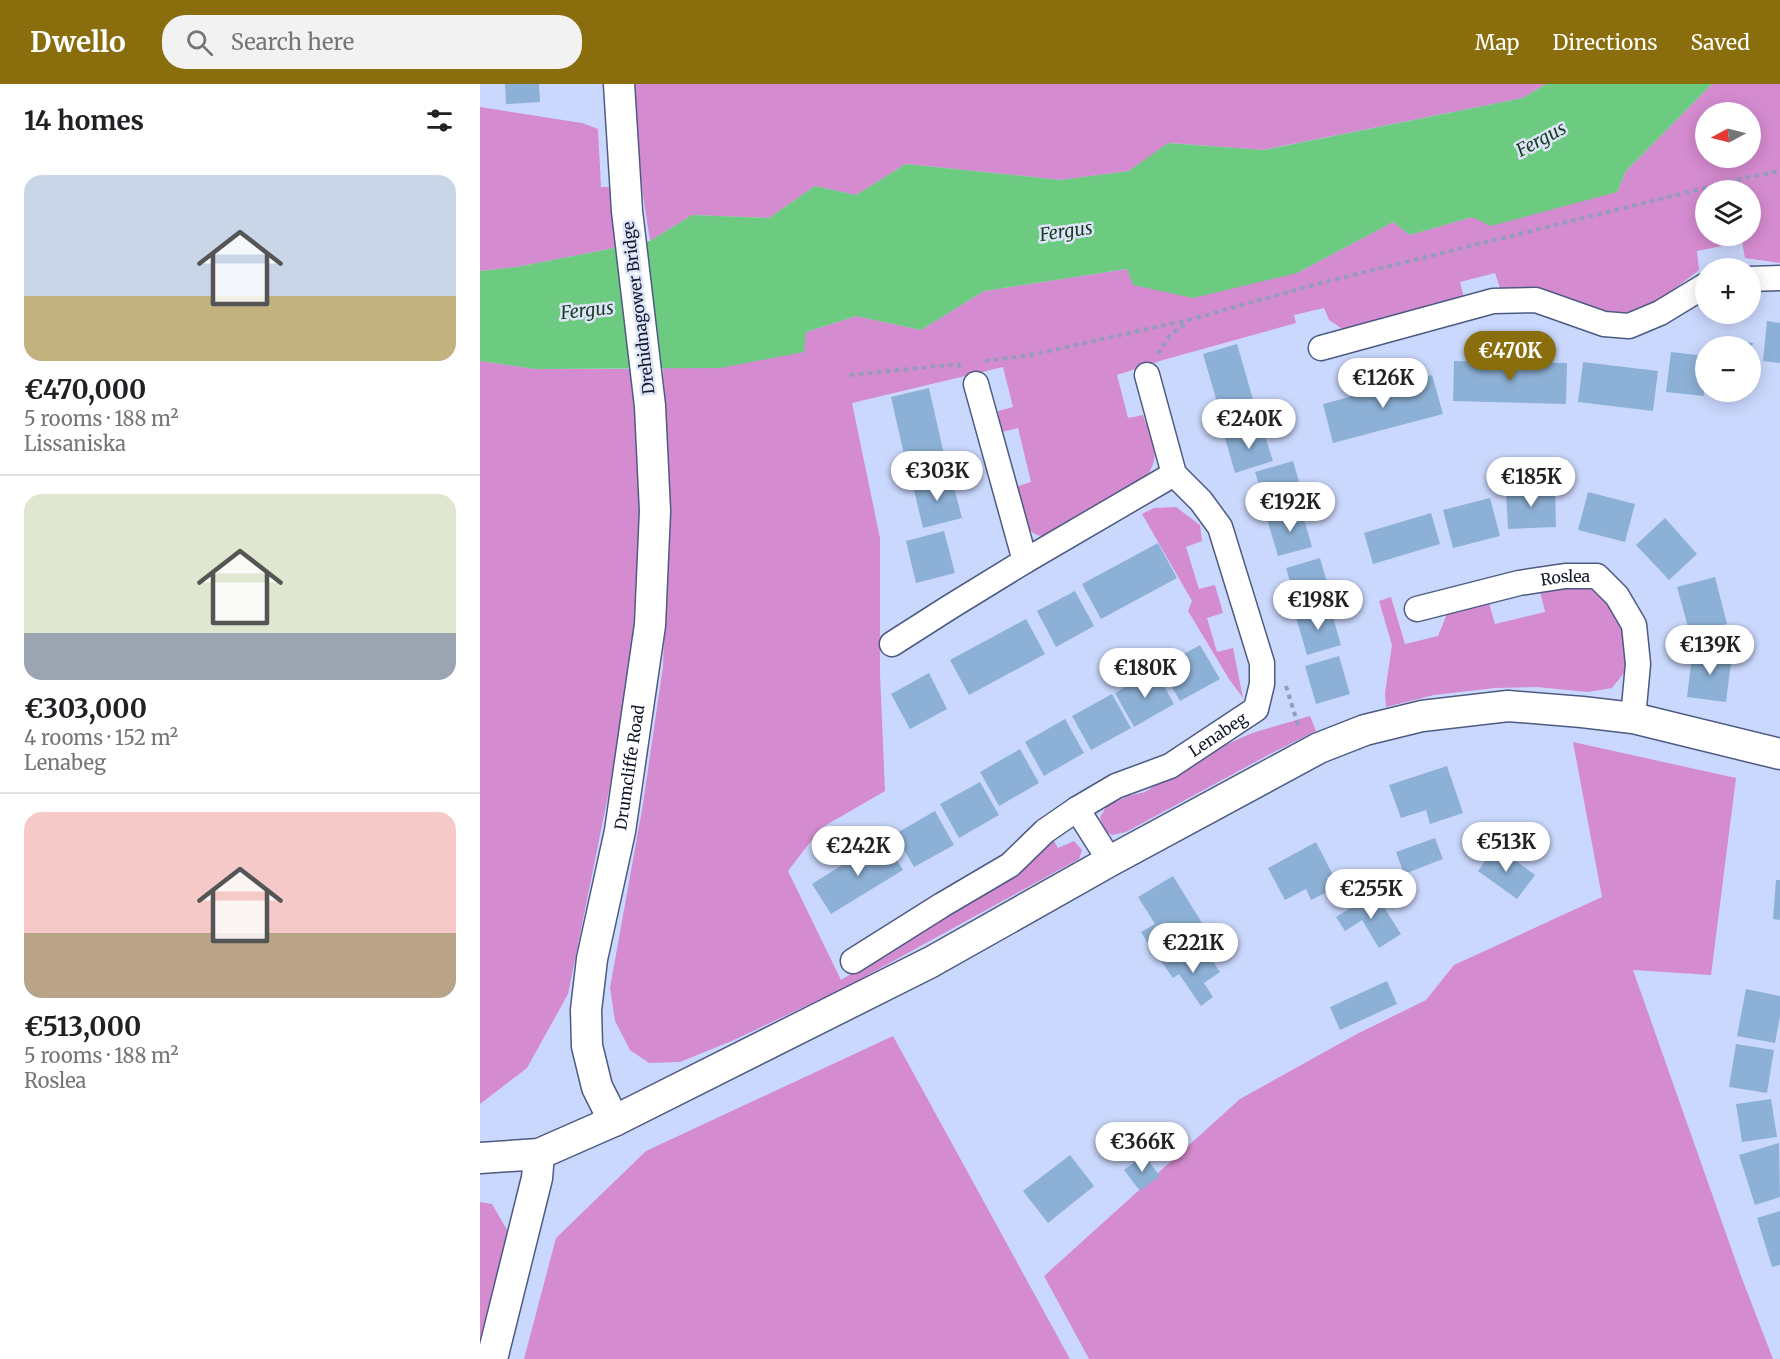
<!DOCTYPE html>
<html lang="en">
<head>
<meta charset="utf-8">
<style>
	body { margin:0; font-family:Merriweather,serif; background:#f2f2f2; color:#202124; height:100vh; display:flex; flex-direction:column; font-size:22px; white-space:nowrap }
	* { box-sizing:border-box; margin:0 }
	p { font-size:20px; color:#757577 }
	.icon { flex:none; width:33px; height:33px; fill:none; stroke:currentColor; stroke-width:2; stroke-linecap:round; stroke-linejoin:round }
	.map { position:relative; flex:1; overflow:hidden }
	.drawer { display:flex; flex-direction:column; background:#fff; width:480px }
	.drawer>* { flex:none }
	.needle { width:39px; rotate:263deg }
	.controls { position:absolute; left:1215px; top:18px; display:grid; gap:12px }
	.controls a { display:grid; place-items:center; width:66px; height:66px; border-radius:50%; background:#fff; box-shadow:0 3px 15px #0003; font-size:30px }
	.price { position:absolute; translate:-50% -51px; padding:0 14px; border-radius:21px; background:#fff; color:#222; font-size:20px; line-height:39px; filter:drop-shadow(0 2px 3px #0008) }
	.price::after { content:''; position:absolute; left:50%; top:36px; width:18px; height:14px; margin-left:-9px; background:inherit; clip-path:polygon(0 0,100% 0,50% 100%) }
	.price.current { background:#8a6d0d; color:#fff }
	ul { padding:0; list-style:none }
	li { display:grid; align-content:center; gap:12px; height:318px; padding:0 24px }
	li+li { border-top:2px solid #e0e0e0 }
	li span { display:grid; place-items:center; height:186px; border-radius:18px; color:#555 }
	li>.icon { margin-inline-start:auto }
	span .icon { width:108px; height:108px; fill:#fffc; stroke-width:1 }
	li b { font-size:26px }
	h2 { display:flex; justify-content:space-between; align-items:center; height:72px; padding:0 24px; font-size:26px }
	header { display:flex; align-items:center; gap:36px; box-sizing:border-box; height:84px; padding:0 30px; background:#8a6d0d; color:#fff }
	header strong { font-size:28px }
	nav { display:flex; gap:33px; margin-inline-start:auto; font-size:21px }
	.search { width:420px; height:54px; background:#f2f2f2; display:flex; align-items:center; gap:15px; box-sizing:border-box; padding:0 21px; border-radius:24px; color:#757577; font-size:22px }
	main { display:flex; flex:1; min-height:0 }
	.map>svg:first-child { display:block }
	.green { fill:#d58bd0; fill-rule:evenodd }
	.water { fill:#6dca81 }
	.building { fill:#8db1d6 }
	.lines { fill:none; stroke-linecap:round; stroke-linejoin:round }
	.minor-casing { stroke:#4d5b83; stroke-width:27 }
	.tertiary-casing { stroke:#4d5b83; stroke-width:33 }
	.path { stroke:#929dbc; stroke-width:4; stroke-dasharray:4.5 4.5; stroke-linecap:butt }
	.minor { stroke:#fff; stroke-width:24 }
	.tertiary { stroke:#fff; stroke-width:30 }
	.labels { text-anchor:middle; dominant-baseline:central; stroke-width:5; stroke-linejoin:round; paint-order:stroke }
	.street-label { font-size:16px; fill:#121828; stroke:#dee5f8 }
	.water-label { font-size:18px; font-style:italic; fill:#183e21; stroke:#dee5f8 }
</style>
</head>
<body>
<header>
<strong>Dwello</strong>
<div class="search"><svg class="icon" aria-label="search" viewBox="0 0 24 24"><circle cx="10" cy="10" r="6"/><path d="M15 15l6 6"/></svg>Search here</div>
<nav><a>Map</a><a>Directions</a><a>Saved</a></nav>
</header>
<main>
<section class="drawer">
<h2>14 homes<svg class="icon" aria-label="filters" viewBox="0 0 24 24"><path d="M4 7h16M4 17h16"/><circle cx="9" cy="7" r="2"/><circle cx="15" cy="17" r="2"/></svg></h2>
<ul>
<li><span style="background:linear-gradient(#c9d6e8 65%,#c2b280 0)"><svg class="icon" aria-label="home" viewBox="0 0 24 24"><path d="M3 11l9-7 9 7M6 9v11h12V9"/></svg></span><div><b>€470,000</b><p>5 rooms · 188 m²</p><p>Lissaniska</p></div></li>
<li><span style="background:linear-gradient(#dfe7d0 75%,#9aa5b1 0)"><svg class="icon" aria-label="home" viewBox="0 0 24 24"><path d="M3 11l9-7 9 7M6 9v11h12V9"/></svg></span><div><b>€303,000</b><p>4 rooms · 152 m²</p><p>Lenabeg</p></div></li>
<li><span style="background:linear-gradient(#f6c9c9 65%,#b9a48a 0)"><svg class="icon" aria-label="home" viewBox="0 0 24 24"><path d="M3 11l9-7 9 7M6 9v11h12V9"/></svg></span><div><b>€513,000</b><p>5 rooms · 188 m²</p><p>Roslea</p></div></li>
</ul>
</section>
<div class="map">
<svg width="1300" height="1275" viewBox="0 0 1300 1275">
	<rect width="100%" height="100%" fill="#cad8fd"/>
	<!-- green -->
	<path class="green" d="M153 0H1066L1043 14 783 66 689 59 649 87 581 96 426 80 376 111 335 102 289 134 212 131 170 157 160 92Z
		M1232 0H1300V179L1265 174 1262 158 1217 167 1219 186 1168 225 1150 232 1133 231 1063 206 1020 204 1015 189 980 198 984 214 864 246 849 236 844 224 814 231 816 239 683 276 637 291 648 334 663 331C671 354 683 371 666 393L567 452C542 455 540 421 535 403L551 398 538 344 522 348 518 327 533 323 523 283 372 319 400 454V590L405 707 341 744 308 787 361 896 535 790 574 757 578 764 594 757 602 766 599 775 364 904 254 956 200 978 169 979 150 966 135 937 130 904 163 720 183 582 187 471 183 283 240 284 326 248 376 232 441 246 504 207 647 185 654 201 817 189 913 138 930 151 992 133 1137 108 1146 87ZM1226 28H1270V74H1226ZM1226 106H1270V152H1226Z
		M0 23 102 39 118 45 121 103H135L139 163 37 183 0 187Z
		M0 277 55 285H153L160 331 161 477 156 563 138 662 88 910 47 984 0 1020Z
		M696 423 720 441 722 457 706 463 719 505 735 501 743 529 727 534 737 568 753 564 763 614 749 595 708 527 712 517 662 430 674 424Z
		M1088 501C1097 503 1111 504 1120 509 1141 522 1155 562 1146 585 1143 592 1136 598 1132 604L1108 608 1057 603 1015 604 954 611 906 623 905 609 912 561 899 517 911 513 925 560 958 552 967 530 1009 519 1015 540 1065 528 1060 507Z
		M830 632 836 647 790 670 646 748 632 751 624 746 620 733 627 722 648 712 665 708 721 672 772 649Z
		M1093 658 1256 694 1231 891 1153 886 1261 1192 1293 1275H609L564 1192 760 1015 877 950 946 916 974 881 1122 813Z
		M413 952 590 1275H44L76 1154 166 1067Z
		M0 1118 12 1120 30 1151 0 1275Z"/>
	<!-- water -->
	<path class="water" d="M1066 0H1232L1146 87 1137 108 1011 142 992 133 930 151 913 138 817 189 713 214 653 201 647 185 504 207 441 246 376 232 326 248 324 268 240 284 55 285 0 277V187L37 183 170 157 212 131 289 134 335 102 376 111 426 80 581 96 649 87 688 59 784 66 1043 14Z"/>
	<!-- building -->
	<path class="building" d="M25 0H59L60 18 26 20Z
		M1287 237 1300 239V279L1283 277Z
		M1235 255 1273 259 1272 262H1234Z
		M757 260 779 336 745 346 723 270Z
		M1191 268 1226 272 1224 312 1186 308Z
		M974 277 1087 279 1086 320 973 317Z
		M1103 278 1178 287 1173 327 1098 318Z
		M952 291 963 330 853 359 843 320Z
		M449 304 468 388 430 397 411 313Z
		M782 343 793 377 755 389 745 354Z
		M813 377 823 412 786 423 775 388Z
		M471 392 482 434 443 444 433 402Z
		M1075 404 1076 443 1028 445 1026 406Z
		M1108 408 1155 420 1145 458 1098 446Z
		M1010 414 1020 452 973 464 963 426Z
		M821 425 832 463 798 472 787 435Z
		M951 429 960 460 893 480 884 449Z
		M1185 434 1217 470 1189 496 1156 461Z
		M464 447 475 489 436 499 426 457Z
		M678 459 697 494 621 535 602 500Z
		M840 474 851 512 817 521 806 484Z
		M1235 493 1247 540 1210 550 1197 503Z
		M595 507 614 542 576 563 557 527Z
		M850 523 861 561 827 571 816 533Z
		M546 535 565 570 489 611 470 576Z
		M720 561 740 595 700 617 680 583Z
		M1213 565 1252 570 1246 618 1207 613Z
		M859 572 870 610 836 620 825 582Z
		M675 586 694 620 654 643 635 609Z
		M449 589 467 625 430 645 411 610Z
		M632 610 651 644 611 666 592 632Z
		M585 635 604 669 564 692 545 658Z
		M540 665 559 699 519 722 500 688Z
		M967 682 983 729 950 740 946 726 921 734 909 701Z
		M500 698 519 731 479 754 460 720Z
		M455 727 474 761 434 783 415 750Z
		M955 754 963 775 924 790 916 768Z
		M404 755 423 786 351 830 332 800Z
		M836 758 853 791 847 794 853 805 831 816 826 805 805 816 788 784Z
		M1016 762 1055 791 1037 815 998 787Z
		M693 792 722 839 674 869 661 848 675 840 658 813Z
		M1296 796H1300V836L1293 835Z
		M895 809 921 850 899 864 882 836 865 847 856 833Z
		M697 866 708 882 727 869 740 888 724 899 733 913 721 922 699 890 693 894 681 877Z
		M907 897 917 920 860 946 850 923Z
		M1266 905 1300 912V932L1295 959 1257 952Z
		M1256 960 1294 966 1287 1009 1249 1003Z
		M1291 1015 1297 1053 1262 1058 1256 1020Z
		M1299 1059 1300 1113 1275 1121 1259 1071Z
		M590 1071 614 1102 568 1139 543 1107Z
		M664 1071 680 1092 660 1107 644 1086Z
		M1300 1127V1181L1292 1183 1277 1134Z"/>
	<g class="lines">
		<defs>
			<g id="minor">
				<path d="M1270 195 1300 194"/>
				<path d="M841 264 1013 217 1056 216 1124 240 1149 242 1180 229 1226 201"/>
				<path d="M545 477 694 390"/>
				<path id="s1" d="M937 525 1039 499 1085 492H1117L1137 512 1154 541 1158 580 1153 634"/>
				<path d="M412 560 470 523 545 477 496 300"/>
				<path d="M597 725 630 777"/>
				<path id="s2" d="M373 877 462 821 530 781 565 747 597 725 636 702 690 682 776 625 782 600V579L740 443 721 417 694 390 667 291"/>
			</g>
			<g id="tertiary">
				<path id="s3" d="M134 1037 117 1003 107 962 106 926 112 875 140 747 170 541 175 427 170 322 147 127 139 0"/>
				<path d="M0 1074 59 1070 134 1037 451 878 630 777 839 664 885 646 942 632 1028 622 1102 628 1153 634 1300 670"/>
				<path d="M12 1275 57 1094 59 1070"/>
			</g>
		</defs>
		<!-- minor casing -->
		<use href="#minor" class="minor-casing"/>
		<!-- tertiary casing -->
		<use href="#tertiary" class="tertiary-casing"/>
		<!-- path -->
		<path class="path" d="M678 270 690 251 709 237
			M505 277 551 271 712 235 837 200 1269 93 1300 87
			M370 291 478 280 481 283
			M806 602 819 644"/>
		<!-- minor -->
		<use href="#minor" class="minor"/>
		<!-- tertiary -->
		<use href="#tertiary" class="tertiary"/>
	</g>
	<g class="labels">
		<!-- street labels -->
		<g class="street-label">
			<text transform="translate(158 224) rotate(-97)">Drehidnagower Bridge</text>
			<text stroke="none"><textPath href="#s1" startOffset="152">Roslea</textPath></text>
			<text stroke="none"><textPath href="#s2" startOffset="432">Lenabeg</textPath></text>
			<text stroke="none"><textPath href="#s3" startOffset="363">Drumcliffe Road</textPath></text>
		</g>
		<!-- water labels -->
		<g class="water-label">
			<text transform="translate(1061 55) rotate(-28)">Fergus</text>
			<text transform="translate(586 147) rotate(-8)">Fergus</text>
			<text transform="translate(107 226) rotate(-6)">Fergus</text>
		</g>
	</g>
</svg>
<div class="controls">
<a><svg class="needle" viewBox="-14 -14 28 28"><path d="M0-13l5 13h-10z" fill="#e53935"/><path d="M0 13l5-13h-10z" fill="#757577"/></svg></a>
<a><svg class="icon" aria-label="layers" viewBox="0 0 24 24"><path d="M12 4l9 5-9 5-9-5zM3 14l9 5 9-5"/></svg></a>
<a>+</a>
<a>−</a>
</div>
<b class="price current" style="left:1030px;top:298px">€470K</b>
<b class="price" style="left:903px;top:325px">€126K</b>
<b class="price" style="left:769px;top:366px">€240K</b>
<b class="price" style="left:457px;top:418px">€303K</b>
<b class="price" style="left:1051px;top:424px">€185K</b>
<b class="price" style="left:810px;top:449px">€192K</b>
<b class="price" style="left:838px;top:547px">€198K</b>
<b class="price" style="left:1230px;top:592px">€139K</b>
<b class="price" style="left:665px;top:615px">€180K</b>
<b class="price" style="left:1026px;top:789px">€513K</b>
<b class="price" style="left:378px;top:793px">€242K</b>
<b class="price" style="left:891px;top:836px">€255K</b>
<b class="price" style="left:713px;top:890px">€221K</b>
<b class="price" style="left:662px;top:1089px">€366K</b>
</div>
</main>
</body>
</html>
